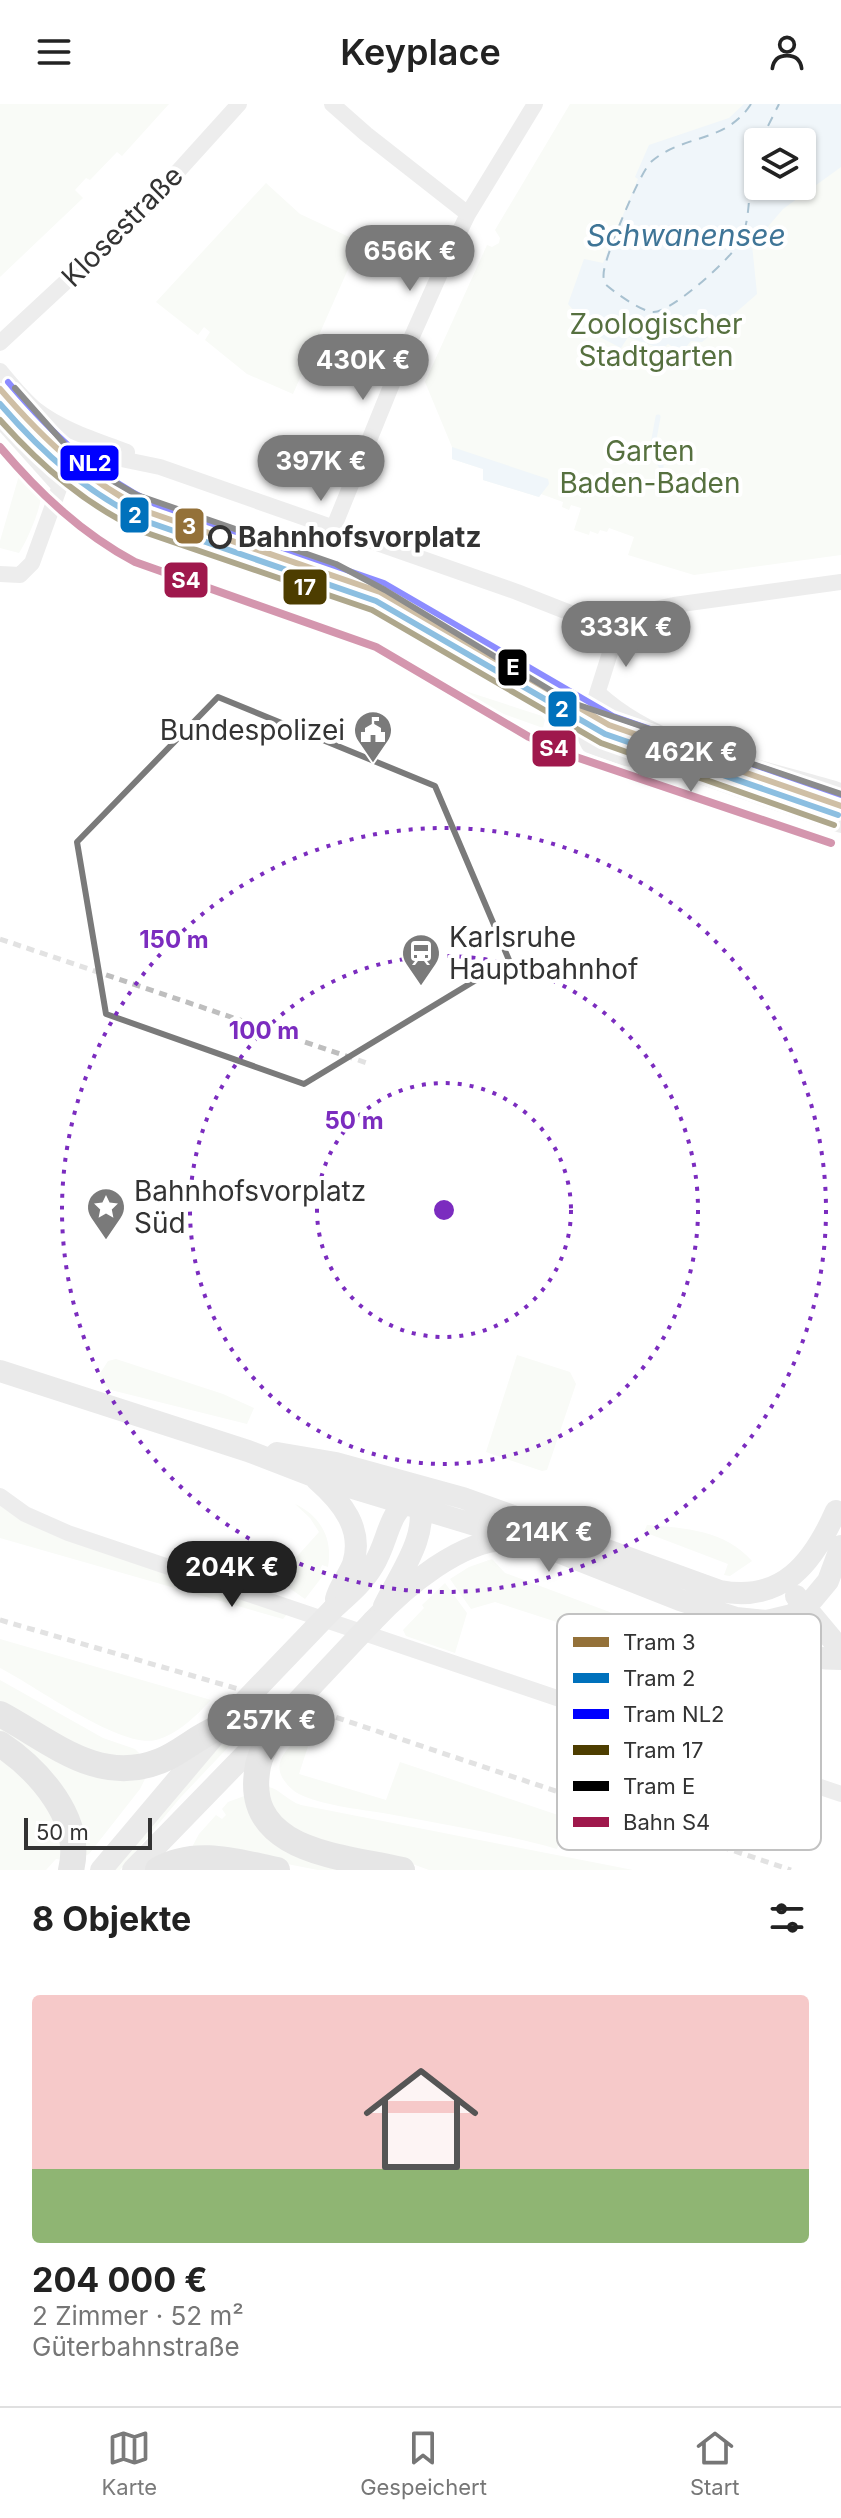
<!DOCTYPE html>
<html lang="de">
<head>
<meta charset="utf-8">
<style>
	body { margin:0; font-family:Inter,sans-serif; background:#f6f6f6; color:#222; height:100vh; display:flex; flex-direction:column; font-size:30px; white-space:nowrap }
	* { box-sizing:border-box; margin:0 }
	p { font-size:26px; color:#767676 }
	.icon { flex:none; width:44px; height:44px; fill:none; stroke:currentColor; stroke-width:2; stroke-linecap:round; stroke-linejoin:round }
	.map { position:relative; height:1766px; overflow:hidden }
	.sheet { display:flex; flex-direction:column; background:#fff; flex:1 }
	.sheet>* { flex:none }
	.controls { position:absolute; left:744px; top:24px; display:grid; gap:16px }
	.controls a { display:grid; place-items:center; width:72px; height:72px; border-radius:8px; background:#fff; box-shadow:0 2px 6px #0004; font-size:40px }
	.scale { position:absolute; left:24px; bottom:20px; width:128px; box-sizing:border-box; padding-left:8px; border:4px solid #333; border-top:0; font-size:22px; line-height:28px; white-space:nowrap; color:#333; -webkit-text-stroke:6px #fff; paint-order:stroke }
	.price { position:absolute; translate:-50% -68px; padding:0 18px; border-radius:28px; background:#7a7a7a; color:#fff; font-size:26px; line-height:52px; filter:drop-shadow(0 2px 4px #0008) }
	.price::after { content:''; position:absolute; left:50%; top:48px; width:24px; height:18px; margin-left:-12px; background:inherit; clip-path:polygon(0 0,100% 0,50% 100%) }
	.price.active { background:#222; color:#fff }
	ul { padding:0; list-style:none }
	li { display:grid; align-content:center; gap:16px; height:424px; padding:0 32px }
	li span { display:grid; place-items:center; height:248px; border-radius:8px; color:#555 }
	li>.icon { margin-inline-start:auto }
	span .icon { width:144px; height:144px; fill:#fffc; stroke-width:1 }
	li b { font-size:34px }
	h2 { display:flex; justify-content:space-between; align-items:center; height:96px; padding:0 32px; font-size:34px }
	header { display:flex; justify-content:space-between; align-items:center; height:104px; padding:0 32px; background:#fff; font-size:36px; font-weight:600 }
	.dock { display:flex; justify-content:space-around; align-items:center; height:112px; border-top:2px solid #e0e0e0; background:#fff; font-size:22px; color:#767676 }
	.dock a { display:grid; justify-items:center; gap:4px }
	.dock .active { color:#7a7a7a }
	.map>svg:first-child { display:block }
	.green { fill:#f1f5ed; fill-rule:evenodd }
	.water { fill:#ddebf3; fill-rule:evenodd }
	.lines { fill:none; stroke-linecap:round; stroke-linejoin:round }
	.stream { stroke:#ddebf3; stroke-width:5 }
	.ferry { stroke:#3f7597; stroke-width:2; stroke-dasharray:10 8; stroke-linecap:butt }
	.minor { stroke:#d7d7d7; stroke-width:16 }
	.secondary { stroke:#d0d0d0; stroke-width:22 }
	.trunk { stroke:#c7c7c7; stroke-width:26 }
	.rail { stroke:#bebebe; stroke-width:5; stroke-dasharray:8 6; stroke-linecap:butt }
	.secondary-bridge { stroke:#d0d0d0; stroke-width:22 }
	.rail-1-casing { stroke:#fff; stroke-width:14 }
	.rail-1 { stroke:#9f184c; stroke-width:8 }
	.tram-1-casing { stroke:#fff; stroke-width:12 }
	.tram-2-casing { stroke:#fff; stroke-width:12 }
	.tram-3-casing { stroke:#fff; stroke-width:12 }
	.tram-4-casing { stroke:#fff; stroke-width:12 }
	.tram-5-casing { stroke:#fff; stroke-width:12 }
	.tram-1 { stroke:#947139; stroke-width:6 }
	.tram-2 { stroke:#0071bc; stroke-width:6 }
	.tram-3 { stroke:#00f; stroke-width:6 }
	.tram-4 { stroke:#4d3d00; stroke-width:6 }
	.tram-5 { stroke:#000; stroke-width:6 }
	.marked { fill:none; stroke:#7a7a7a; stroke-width:6; stroke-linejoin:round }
	.ring { fill:none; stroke:#7b2cbf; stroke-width:4; stroke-dasharray:4 8 }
	.stop-dot { fill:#fff; stroke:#333; stroke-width:4 }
	.labels { text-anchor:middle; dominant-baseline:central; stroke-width:8; stroke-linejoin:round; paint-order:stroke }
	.street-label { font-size:28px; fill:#333; stroke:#fff }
	.park-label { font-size:28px; fill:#56703f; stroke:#fff }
	.stop-label { font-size:28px; font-weight:bold; fill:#333; stroke:#fff; text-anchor:start }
	.poi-label { font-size:28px; fill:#333; stroke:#fff; text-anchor:start }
	.water-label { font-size:30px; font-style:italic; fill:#3f7597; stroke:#fff }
	.key { fill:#fff; stroke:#c2c2c2; stroke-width:2 }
	.key-label { font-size:22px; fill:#333 }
	.centre { fill:#7b2cbf; stroke:#fff; stroke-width:4 }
	.ring-label { font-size:24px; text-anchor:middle; font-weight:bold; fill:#7b2cbf; stroke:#fff; stroke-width:8; stroke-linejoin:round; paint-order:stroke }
	.line-badge { stroke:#fff; stroke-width:3 }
	.badge-label { font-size:22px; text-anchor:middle; font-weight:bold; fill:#fff }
</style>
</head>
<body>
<header><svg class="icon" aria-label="menu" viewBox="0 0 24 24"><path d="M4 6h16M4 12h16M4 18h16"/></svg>Keyplace<svg class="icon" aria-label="person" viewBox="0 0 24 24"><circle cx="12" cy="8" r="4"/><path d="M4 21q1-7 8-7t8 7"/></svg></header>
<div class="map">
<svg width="841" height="1766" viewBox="0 0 841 1766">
	<rect width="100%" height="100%" fill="#fff"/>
	<!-- green -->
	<path class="green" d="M0 0H169L122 52 117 48 90 76 86 74 75 86 83 94 0 173Z
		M570 0H841V451L694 471 628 451 634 433 609 424 607 428 600 426 598 430 590 427 589 431 574 426 581 404 571 401 569 406 562 403 563 398 541 390 539 393 483 376V365L452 355V343L425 278 487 141 492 143 499 139 500 134 495 126ZM758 38H802V82H758Z
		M266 79 300 110 360 138 293 290 247 270 205 236 210 228 204 223 198 231 156 198Z
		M22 361C29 369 39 378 41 388 43 401 26 439 19 449L0 444V437Z
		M459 585 542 612 545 616 543 624 456 593Z
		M517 1251 570 1268 576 1280 547 1366 542 1367 486 1348Z
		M116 1255 223 1290 254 1304 247 1320 111 1286 101 1278 99 1271 108 1257Z
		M0 1398 288 1509 283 1515 0 1434Z
		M295 1400C321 1412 333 1435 328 1463L322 1461 320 1466 325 1469 305 1495 285 1481 274 1478 319 1428 310 1414Z
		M647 1421C685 1424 725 1426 752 1457L730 1472 724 1471 728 1460 644 1428Z
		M492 1455 505 1469 762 1565 758 1583 495 1498 471 1505 450 1475 469 1463Z
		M445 1479 467 1509 455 1549 406 1532 403 1526 424 1504 422 1501Z
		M0 1535 211 1596C196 1612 178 1630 156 1636 121 1645 34 1581 0 1564Z
		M0 1576 103 1634 135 1645 145 1655 113 1657 0 1603Z
		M248 1609 255 1615 180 1694 120 1766H114Z
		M0 1620 146 1673 140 1685 89 1750 81 1754 0 1629Z
		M305 1627 312 1630 299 1670 386 1696 400 1658 567 1714 557 1745C500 1729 441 1720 383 1709 358 1705 321 1701 299 1690 293 1687 285 1679 282 1673 272 1655 294 1639 305 1627Z
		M0 1648 8 1654 58 1716 65 1756 56 1755 46 1766H0Z
		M269 1683C279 1685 288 1697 301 1701L633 1766H429L407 1758 323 1742 275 1716 265 1684Z
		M247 1691 253 1707 368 1766H318L216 1746 191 1745 199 1730 216 1711 222 1715 226 1711 222 1705 228 1698Z"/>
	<!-- water -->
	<path class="water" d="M744 0H841V63L783 105 752 141 757 190 702 238 691 237 682 248 668 240 662 245 628 233 621 244 596 231 568 200 584 155 603 159 638 75 635 73 649 41 729 14ZM802 38V82H758V38Z
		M452 343 548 375 549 380 539 393 483 376V365L452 355Z"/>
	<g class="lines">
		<!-- stream -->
		<path class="stream" d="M658 313 652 346 661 362"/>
		<!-- ferry -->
		<path class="ferry" d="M751 0C726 39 684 30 652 57 640 67 609 144 605 162 603 169 603 174 605 180 614 188 642 208 653 208 671 209 736 151 742 134 753 105 746 72 758 42
			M760 38 779 0"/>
		<!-- minor -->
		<path class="minor" d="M332 0 366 30 468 110
			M0 239 143 106 239 0
			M0 267C11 280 22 294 35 305 62 326 95 336 127 348
			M0 316 59 382
			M333 425 405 248 451 145 468 110 535 0
			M0 470 20 471 32 459 65 368 82 352 97 350 160 363 517 488 573 510 616 530
			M841 478 674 501 632 510 622 517 616 530 584 631 589 641 625 654 663 659 841 721
			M598 589C661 647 761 662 841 687
			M0 1392 25 1410 68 1429 841 1690"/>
		<!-- secondary -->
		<path class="secondary" d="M0 1267 248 1347 313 1372 538 1440 680 1496 736 1514 767 1517 792 1511 813 1495 828 1477 841 1442
			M277 1349 336 1359 463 1394 720 1487C782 1499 813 1459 836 1407
			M317 1376C342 1398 364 1425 353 1460 348 1473 339 1482 336 1495
			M796 1492 841 1546
			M384 1502C399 1471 432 1428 417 1394
			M334 1504C348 1491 363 1479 373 1462 390 1434 386 1410 414 1391
			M736 1514C762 1543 803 1555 841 1555
			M373 1517C404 1484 462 1434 509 1436
			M101 1766 237 1605
			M133 1766 269 1626"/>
		<!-- trunk -->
		<path class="trunk" d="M0 1610C51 1637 98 1682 160 1657 181 1649 197 1632 219 1624
			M279 1617C272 1631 261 1646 258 1662 241 1749 343 1752 402 1766
			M0 1640C39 1666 84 1716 71 1766
			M158 1766C195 1744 238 1758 277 1766"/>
		<!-- rail -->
		<path class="rail" d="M0 835 367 959
			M0 1516 335 1613 791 1766"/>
		<!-- secondary-bridge -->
		<path class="secondary-bridge" d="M237 1605 334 1504
			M279 1617 373 1517"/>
		<defs>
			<path id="rail-1" d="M0 343C39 389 81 429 135 458L376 543 529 633 561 648 831 739"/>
		</defs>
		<!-- rail-1 casing -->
		<use href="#rail-1" class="rail-1-casing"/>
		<!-- rail-1 -->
		<use href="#rail-1" class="rail-1"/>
		<defs>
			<path id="tram-1" d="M0 285C44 336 89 379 151 409L380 488 609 621 841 702"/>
			<path id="tram-2" d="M0 300C43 350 88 390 148 418L376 497 605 630 838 711"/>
			<path id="tram-3" d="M8 278C51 329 95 371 155 400L384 479 613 612 841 691"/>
			<path id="tram-4" d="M0 316C42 363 87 402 144 428L372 506 601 639 834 721"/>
			<path id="tram-5" d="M15 284 69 345 99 369 137 391 336 460 385 486 570 598 841 690"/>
		</defs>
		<!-- tram-1 casing -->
		<use href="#tram-1" class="tram-1-casing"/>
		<!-- tram-2 casing -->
		<use href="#tram-2" class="tram-2-casing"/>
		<!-- tram-3 casing -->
		<use href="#tram-3" class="tram-3-casing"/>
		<!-- tram-4 casing -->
		<use href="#tram-4" class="tram-4-casing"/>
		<!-- tram-5 casing -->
		<use href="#tram-5" class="tram-5-casing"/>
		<!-- tram-1 -->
		<use href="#tram-1" class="tram-1"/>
		<!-- tram-2 -->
		<use href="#tram-2" class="tram-2"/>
		<!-- tram-3 -->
		<use href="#tram-3" class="tram-3"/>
		<!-- tram-4 -->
		<use href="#tram-4" class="tram-4"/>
		<!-- tram-5 -->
		<use href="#tram-5" class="tram-5"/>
	</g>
	<!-- marked area -->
	<path d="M0 0H841V1766H0ZM218 593 435 682 509 856 304 980 106 910 77 738Z" fill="#fff" fill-opacity=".55" fill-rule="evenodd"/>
	<path class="marked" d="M218 593 435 682 509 856 304 980 106 910 77 738Z"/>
	<!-- distance rings -->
	<g class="ring">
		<circle cx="444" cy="1106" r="127"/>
		<circle cx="444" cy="1106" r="254"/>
		<circle cx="444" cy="1106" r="382"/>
	</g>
	<!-- icons -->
	<defs>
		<symbol id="civic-pin" viewBox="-11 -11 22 30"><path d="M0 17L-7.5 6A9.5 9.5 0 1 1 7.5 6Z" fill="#7a7a7a" stroke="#fff"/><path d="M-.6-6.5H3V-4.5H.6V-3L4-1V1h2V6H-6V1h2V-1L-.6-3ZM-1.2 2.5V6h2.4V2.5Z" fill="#fff"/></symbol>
		<symbol id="station-pin" viewBox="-11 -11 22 30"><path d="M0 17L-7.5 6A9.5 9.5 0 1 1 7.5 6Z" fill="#7a7a7a" stroke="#fff"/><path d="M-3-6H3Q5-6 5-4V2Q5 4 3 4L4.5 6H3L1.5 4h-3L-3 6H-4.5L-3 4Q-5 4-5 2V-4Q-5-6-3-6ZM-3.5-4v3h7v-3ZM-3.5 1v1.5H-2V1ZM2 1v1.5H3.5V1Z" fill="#fff"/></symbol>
		<symbol id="sight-pin" viewBox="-11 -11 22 30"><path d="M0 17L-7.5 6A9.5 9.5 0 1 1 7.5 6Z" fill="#7a7a7a" stroke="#fff"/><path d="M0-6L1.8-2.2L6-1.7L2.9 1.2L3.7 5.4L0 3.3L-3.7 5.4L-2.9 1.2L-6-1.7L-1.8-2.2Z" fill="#fff"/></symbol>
	</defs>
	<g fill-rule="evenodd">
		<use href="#civic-pin" x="351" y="604" width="44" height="60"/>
		<use href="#station-pin" x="399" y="827" width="44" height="60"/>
		<use href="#sight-pin" x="84" y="1081" width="44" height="60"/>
	</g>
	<!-- markers -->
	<circle class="stop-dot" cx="220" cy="433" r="10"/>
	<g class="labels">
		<!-- street labels -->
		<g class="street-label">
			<text transform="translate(122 122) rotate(-45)">Klosestraße</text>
		</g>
		<!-- park labels -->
		<g class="park-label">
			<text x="656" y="220">Zoologischer<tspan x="656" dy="32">Stadtgarten</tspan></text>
			<text x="650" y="347">Garten<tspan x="650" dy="32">Baden-Baden</tspan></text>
		</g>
		<!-- stop labels -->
		<g class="stop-label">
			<text x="238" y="433">Bahnhofsvorplatz</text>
		</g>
		<!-- poi labels -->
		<g class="poi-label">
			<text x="345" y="626" text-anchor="end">Bundespolizei</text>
			<text x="449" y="833">Karlsruhe<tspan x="449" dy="32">Hauptbahnhof</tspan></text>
			<text x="134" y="1087">Bahnhofsvorplatz<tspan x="134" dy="32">Süd</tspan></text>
		</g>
		<!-- water labels -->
		<g class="water-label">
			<text x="686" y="131">Schwanensee</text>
		</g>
	</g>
	<!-- legend -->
	<rect x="557" y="1510" width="264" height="236" rx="12" class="key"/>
	<rect x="573" y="1533" width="36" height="10" fill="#947139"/>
	<rect x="573" y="1569" width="36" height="10" fill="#0071bc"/>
	<rect x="573" y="1605" width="36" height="10" fill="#00f"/>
	<rect x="573" y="1641" width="36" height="10" fill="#4d3d00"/>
	<rect x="573" y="1677" width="36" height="10" fill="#000"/>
	<rect x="573" y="1713" width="36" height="10" fill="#9f184c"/>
	<g class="key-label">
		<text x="623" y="1546">Tram 3</text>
		<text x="623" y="1582">Tram 2</text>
		<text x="623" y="1618">Tram NL2</text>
		<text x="623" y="1654">Tram 17</text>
		<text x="623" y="1690">Tram E</text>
		<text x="623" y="1726">Bahn S4</text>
	</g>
	<circle cx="444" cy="1106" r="12" class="centre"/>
	<g class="ring-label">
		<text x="174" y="844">150 m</text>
		<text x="264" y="935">100 m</text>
		<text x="354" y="1025">50 m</text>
	</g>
	<g class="line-badge">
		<rect x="59" y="340" width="61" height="38" rx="8" fill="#00f"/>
		<rect x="119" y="392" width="31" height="38" rx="8" fill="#0071bc"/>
		<rect x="174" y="403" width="31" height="38" rx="8" fill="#947139"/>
		<rect x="163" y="457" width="46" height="38" rx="8" fill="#9f184c"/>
		<rect x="282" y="464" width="46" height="38" rx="8" fill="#4d3d00"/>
		<rect x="497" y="544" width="31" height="39" rx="8" fill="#000"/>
		<rect x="547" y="586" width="31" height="38" rx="8" fill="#0071bc"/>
		<rect x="531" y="625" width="46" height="39" rx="8" fill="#9f184c"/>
	</g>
	<g class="badge-label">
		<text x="90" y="367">NL2</text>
		<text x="135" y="419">2</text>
		<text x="189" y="430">3</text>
		<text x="186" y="484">S4</text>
		<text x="305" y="491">17</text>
		<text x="513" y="571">E</text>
		<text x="562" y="613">2</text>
		<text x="554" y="652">S4</text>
	</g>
</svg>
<div class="controls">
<a><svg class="icon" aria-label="layers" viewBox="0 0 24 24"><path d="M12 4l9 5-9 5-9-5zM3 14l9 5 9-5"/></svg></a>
</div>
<div class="scale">50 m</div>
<b class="price" style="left:410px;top:189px">656K €</b>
<b class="price" style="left:363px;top:298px">430K €</b>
<b class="price" style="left:321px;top:399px">397K €</b>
<b class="price" style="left:626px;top:565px">333K €</b>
<b class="price" style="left:691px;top:690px">462K €</b>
<b class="price" style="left:549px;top:1470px">214K €</b>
<b class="price active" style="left:232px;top:1505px">204K €</b>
<b class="price" style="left:271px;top:1658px">257K €</b>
</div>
<section class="sheet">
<h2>8 Objekte<svg class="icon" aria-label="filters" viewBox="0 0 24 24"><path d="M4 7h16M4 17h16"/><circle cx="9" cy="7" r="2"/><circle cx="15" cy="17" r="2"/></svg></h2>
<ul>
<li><span style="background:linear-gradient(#f6c9c9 70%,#8fb573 0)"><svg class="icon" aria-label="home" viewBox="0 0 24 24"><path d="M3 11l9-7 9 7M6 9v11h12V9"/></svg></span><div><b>204 000 €</b><p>2 Zimmer · 52 m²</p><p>Güterbahnstraße</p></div></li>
</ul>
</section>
<nav class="dock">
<a class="active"><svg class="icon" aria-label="map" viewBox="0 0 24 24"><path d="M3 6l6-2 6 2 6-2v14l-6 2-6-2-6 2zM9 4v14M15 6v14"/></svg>Karte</a>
<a><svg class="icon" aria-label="saved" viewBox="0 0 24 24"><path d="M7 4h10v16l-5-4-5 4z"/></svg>Gespeichert</a>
<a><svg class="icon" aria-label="home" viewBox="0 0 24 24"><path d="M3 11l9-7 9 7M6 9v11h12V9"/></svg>Start</a>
</nav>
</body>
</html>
